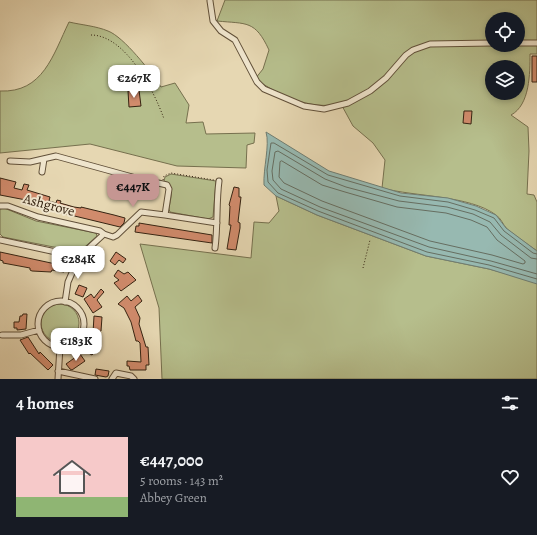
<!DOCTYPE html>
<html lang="en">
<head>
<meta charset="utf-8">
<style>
	body { margin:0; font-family:Alegreya,serif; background:#20242c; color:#f1f3f6; height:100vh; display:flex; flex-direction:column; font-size:15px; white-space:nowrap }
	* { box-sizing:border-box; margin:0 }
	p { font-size:13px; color:#9ea1a6 }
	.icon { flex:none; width:22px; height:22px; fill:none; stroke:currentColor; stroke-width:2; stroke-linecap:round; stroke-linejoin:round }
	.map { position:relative; height:379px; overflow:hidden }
	.drawer { display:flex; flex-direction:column; background:#171b24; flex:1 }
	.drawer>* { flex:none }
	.buttons { position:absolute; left:485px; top:12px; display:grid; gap:8px }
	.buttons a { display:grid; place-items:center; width:40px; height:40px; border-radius:50%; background:#171b24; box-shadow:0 2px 6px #0003; font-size:20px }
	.price { position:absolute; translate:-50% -34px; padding:0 9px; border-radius:8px; background:#fff; color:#222; font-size:13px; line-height:26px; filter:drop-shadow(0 1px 2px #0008) }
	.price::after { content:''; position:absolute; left:50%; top:24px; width:12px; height:9px; margin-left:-6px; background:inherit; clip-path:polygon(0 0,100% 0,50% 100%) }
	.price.selected { background:#c59692; color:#111 }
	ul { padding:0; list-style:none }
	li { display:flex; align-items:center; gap:12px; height:100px; padding:0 16px }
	li span { display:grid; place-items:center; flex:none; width:112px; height:80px; border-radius:0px; color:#555 }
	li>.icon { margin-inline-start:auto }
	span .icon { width:48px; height:48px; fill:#fffc; stroke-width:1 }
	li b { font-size:17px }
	h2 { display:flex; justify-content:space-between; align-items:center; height:48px; padding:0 16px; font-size:17px }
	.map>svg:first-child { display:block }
	.green { fill:#b6be8c; stroke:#76704e; fill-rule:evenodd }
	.water { fill:#97b9b1; stroke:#707d71 }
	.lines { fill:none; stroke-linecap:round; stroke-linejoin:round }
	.shore { stroke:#666e61; stroke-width:1 }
	.building { fill:#d18b6c; stroke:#352311 }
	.minor-casing { stroke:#615039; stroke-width:7 }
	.path { stroke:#352311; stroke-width:1; stroke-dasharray:1 2; stroke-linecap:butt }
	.minor { stroke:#efe5cd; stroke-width:5 }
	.labels { text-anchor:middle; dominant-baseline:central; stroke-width:4; stroke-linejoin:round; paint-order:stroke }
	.street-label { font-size:14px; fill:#352311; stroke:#efe5cd }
</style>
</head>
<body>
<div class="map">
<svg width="537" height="379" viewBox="0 0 537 379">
	<rect width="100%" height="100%" fill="#e6d7b2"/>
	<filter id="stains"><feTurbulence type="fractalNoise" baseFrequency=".005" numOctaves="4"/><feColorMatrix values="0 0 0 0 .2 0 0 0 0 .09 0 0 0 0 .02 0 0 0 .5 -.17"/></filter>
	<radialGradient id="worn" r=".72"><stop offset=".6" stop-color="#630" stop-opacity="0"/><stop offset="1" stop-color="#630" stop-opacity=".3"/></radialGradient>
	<!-- green -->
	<path class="green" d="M225 0H537V54H530C530 73 530 105 511 115L528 127 529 151 527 194 534 195 537 202V251C527 244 517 237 507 229 503 225 501 218 496 215 469 195 415 197 382 188L385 160 373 143 353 126 341 104C309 110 281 96 255 79L263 69 269 50C255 20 247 24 217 21ZM492 19H518V45H492ZM492 67H518V93H492Z
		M69 22C82 25 96 26 108 31 124 37 151 72 161 87L175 83 189 105 186 123 203 122 206 134 255 133 254 143 247 145 246 168 177 166 90 144 0 153V91C43 93 53 55 69 22Z
		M171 174 216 181 213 217 208 219 170 212 169 209C170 199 176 186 164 181L165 177Z
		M276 196 317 215 426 256 489 269 537 282V379H162L159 308 140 244 251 258 254 222 269 223 279 211Z
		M4 208 36 221 96 233 97 236 79 252 3 237 0 234V209Z
		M41 323a19 19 0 1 1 38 0a19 19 0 1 1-38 0Z"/>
	<!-- water -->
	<path class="water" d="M266 132 329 171 401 193 448 198 476 206 496 215 506 228 537 251V284L489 269 426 256 317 215 276 196 264 185C263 169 270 145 266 132Z"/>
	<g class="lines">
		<!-- shore -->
		<path class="shore" d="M282 161 322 185 345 192 397 207 446 213 471 220 487 227 497 240 525 261V263L523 264 492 255 430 241 322 201 284 183 279 177 280 162Z
			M537 254 533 253 504 231 494 218 475 210 448 202 400 196 328 175 274 143H271L267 170 268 182 278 193 318 211 427 252 489 265 537 279
			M537 259 531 258 501 235 490 222 473 214 447 207 399 201 346 187 325 179 278 151 275 152 272 171 273 180 281 189 320 207 429 247 491 261 537 274"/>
	</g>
	<!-- building -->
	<path class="building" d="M532 56H537V82H532Z
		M139 90 141 106 129 107 128 91Z
		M464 111H472L471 124 463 123Z
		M0 178 16 182 14 188 22 190 24 184 29 185 27 190 50 197 49 201 56 203 57 200 61 201 60 203 74 207 81 208V207L114 215 125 218 124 223 120 227 58 212 25 202 26 200 0 195Z
		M234 187 239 188V197H241L238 222 240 223V228L236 250 227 249 231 225H229L230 206 229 205Z
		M139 223 212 235V243L135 232 136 226H139Z
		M0 252 65 266 64 272 52 270 51 272 32 271 30 270V268L3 263V261L0 260Z
		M116 252 126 259 123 263 119 260 115 265 110 261Z
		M118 270 124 274 128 272 136 280 121 291 114 283 119 280 114 276Z
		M79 285 87 288 83 297 75 294Z
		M101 289 104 292 97 300 102 307 93 313 84 299 91 294 94 298Z
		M138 295 142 301 135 307 140 318 139 324 146 347H148L149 365H146V370H130L129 366H127V361L141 362 140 343 138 341H136L131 322 124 308 118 304 127 296 131 301Z
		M23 314H27L26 329 17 330V328H14V322H19L20 316H22Z
		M94 316 102 317 101 331H98V333H93Z
		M28 337 39 354 40 352 53 365 48 370 30 353 29 354 20 340Z
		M93 337 101 344 92 355 83 350Z
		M80 354 85 361 72 370 70 369 66 364Z
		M96 369 109 371 108 376 106 377 95 375Z"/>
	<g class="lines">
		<defs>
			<path id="minor" d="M210 1 213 21 221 31 235 40 257 82 264 89 304 106 324 109 348 103 370 91 386 78 406 55 413 50 430 44 492 43
				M518 43H537
				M10 161 30 162 56 156 136 178 167 185 169 189 165 215 217 223
				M42 172 44 159
				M0 206H8L38 217 100 231 104 234 79 257 0 240
				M104 234 113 237 117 235 141 212 165 215
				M215 248C218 226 216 203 219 181
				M38 324a23 23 0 1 1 46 0a23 23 0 1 1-46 0Z
				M65 302 68 282 79 257
				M2 335H21L39 330
				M58 371 95 379
				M58 379 60 347
				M112 379 116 373 131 376 134 379"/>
		</defs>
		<!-- minor casing -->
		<use href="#minor" class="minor-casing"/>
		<!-- path -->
		<path class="path" d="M91 35C125 35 154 90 164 119
			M163 180 164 176 171 173 214 180
			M363 268 370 240"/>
		<!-- minor -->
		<use href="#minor" class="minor"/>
	</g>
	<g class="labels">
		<!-- street labels -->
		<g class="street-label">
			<text transform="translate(49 205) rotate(15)">Ashgrove</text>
		</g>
	</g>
	<rect width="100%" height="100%" filter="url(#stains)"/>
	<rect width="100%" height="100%" fill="url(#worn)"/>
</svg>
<div class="buttons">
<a><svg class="icon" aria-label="locate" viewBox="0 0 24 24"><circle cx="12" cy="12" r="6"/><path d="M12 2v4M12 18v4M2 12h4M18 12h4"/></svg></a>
<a><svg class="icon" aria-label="layers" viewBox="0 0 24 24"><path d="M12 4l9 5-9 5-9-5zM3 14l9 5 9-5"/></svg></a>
</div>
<b class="price" style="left:134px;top:99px">€267K</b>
<b class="price selected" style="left:133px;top:208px">€447K</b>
<b class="price" style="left:78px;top:280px">€284K</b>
<b class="price" style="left:76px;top:362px">€183K</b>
</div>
<section class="drawer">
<h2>4 homes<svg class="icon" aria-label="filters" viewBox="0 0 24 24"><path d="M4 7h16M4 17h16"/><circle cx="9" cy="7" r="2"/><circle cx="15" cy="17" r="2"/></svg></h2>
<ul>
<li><span style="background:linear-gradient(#f6c9c9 75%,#8fb573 0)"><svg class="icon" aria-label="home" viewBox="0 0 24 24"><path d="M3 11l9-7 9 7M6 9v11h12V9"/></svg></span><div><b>€447,000</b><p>5 rooms · 143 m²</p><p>Abbey Green</p></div><svg class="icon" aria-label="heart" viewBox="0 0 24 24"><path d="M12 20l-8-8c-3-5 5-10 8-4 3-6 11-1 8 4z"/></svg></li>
</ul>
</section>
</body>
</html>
